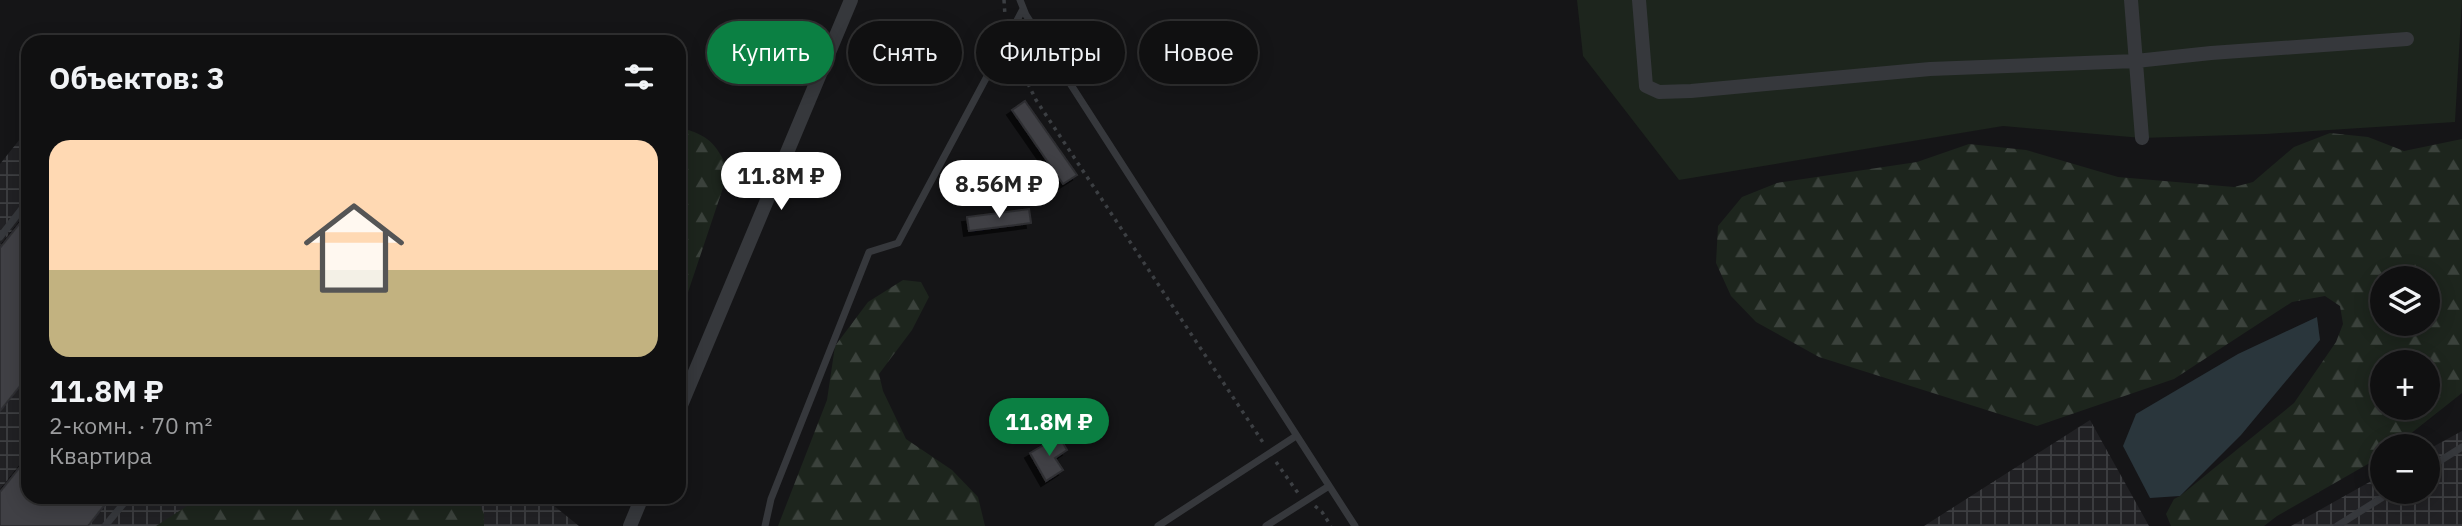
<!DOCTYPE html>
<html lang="ru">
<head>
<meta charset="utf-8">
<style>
	body { margin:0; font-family:"IBM Plex Sans",sans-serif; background:#1e1e1f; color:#f1f3f6; height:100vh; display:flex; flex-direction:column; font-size:26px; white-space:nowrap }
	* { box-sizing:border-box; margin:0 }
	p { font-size:23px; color:#9c9d9f }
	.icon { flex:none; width:38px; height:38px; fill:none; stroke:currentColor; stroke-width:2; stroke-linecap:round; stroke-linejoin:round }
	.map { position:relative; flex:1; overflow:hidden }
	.sheet { position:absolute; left:21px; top:35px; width:665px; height:469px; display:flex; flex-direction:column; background:#101011; border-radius:21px; box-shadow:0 4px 18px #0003,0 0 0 2px #303031 }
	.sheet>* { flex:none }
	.hud { position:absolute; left:707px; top:21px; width:665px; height:63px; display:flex; gap:14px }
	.controls { position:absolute; left:2370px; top:266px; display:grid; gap:14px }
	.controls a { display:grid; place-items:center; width:70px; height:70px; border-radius:50%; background:#101011; box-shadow:0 4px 18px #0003,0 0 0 2px #303031; font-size:35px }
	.price { position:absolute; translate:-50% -60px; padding:0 16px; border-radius:24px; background:#fff; color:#222; font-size:23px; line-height:46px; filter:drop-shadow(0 2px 4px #0008) }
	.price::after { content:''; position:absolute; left:50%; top:42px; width:21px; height:16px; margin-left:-10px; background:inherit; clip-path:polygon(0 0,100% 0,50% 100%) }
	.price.active { background:#0b8043; color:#fff }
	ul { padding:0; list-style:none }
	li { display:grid; align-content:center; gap:14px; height:371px; padding:0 28px }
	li+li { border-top:2px solid #303031 }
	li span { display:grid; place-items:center; height:217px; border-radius:21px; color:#555 }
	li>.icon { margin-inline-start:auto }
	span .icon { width:126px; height:126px; fill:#fffc; stroke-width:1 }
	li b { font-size:30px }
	h2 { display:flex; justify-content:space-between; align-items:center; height:84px; padding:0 28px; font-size:30px }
	.pill { padding:0 24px; border-radius:32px; background:#101011; box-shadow:0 4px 18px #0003,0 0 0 2px #303031; font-size:24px; line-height:63px }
	.pill.active { background:#0b8043; color:#fff }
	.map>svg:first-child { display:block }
	.industrial { fill:url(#industrial-grid) }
	.forest { fill:url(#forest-firs); fill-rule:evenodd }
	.garden { fill:#1d251d }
	.water { fill:#2a363c }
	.building { fill:#3f4044; stroke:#2f2f33; stroke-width:2; filter:url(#shadow) }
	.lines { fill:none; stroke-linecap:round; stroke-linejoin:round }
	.path { stroke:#3c3f43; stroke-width:3.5; stroke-dasharray:3.5 5; stroke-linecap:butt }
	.lane { stroke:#36383c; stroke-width:7 }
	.street { stroke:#36383c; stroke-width:14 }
</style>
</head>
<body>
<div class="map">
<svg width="2462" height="526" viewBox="0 0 2462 526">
	<defs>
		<pattern id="industrial-grid" width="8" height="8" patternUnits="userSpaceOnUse" patternTransform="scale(1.75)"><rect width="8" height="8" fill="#212124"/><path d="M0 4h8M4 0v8" fill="none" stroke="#3e3f42"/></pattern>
		<pattern id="forest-firs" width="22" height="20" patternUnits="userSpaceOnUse" patternTransform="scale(1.75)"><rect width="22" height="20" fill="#1d251d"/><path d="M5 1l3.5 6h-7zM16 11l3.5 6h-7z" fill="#3b423c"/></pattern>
		<filter id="shadow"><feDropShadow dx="-5" dy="5" stdDeviation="0" flood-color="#0009"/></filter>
	</defs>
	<rect width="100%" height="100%" fill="#151517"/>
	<!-- industrial -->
	<path class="industrial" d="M28 129V497H543L579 526H0V164Z
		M2090 420 2149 526H1924Z
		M2462 431V526H2291L2382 475V492H2427V450Z"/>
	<!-- forest -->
	<path class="forest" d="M685 129C712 137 716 146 729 170L679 319V130Z
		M2330 133 2368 137 2404 151 2462 139V393L2395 446H2382V456L2277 516 2264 526H2171L2166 514 2174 499 2180 496 2294 403 2336 342 2343 324 2340 306 2325 296 2292 302 2174 379 2037 426 1819 357 1756 322 1731 296 1716 263 1718 226 1742 197 1777 183 1917 162 1969 144 2026 150 2118 177 2234 187 2253 182 2294 147ZM2382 278H2427V324H2382ZM2382 362H2427V408H2382Z
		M903 280 921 282 929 297 912 330 879 374 883 391 906 439 952 470 978 497 985 526H778L827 400 835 346 868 302Z
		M201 497H476L484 514V526H156Z"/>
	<!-- garden -->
	<path class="garden" d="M1577 0H2462L2455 122 2266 134 2142 138 2003 126 1679 180 1583 56Z"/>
	<!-- water -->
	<path class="water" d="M2317 317 2320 340 2241 435 2180 496 2150 498 2123 446 2136 414 2238 354Z"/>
	<!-- building -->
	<path class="building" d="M1025 101 1077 175 1063 184 1012 110Z
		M1029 209 1031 223 969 231 967 217Z
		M28 213V376L0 411V248Z
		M1059 436 1067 450 1055 458 1063 470 1046 481 1030 453Z
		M28 457V497H111L88 526H0V492Z"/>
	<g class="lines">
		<!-- path -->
		<path class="path" d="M1004 0 1005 16
			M1013 53 1036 100 1264 444
			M1276 462 1298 493
			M1315 506 1322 512 1331 526"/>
		<!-- lane -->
		<path class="lane" d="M1020 0 1026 15 1355 526
			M0 237 28 201
			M2427 469 2462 447
			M105 526 129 497
			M765 526 771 499 869 252 898 243 1023 9
			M1158 526 1296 436
			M1266 526 1329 486
			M2337 526 2391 492"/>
		<!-- street -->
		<path class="street" d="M1639 0 1646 86 1659 92 1691 91 1930 69 2136 61 2211 53 2407 39
			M2131 0 2142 138
			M679 410 851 0
			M630 526 642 497"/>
	</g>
</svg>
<div class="controls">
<a><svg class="icon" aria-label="layers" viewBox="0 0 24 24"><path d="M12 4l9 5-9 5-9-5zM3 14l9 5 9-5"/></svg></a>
<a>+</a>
<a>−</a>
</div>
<b class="price" style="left:781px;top:212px">11.8M ₽</b>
<b class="price" style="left:999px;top:220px">8.56M ₽</b>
<b class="price active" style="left:1049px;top:458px">11.8M ₽</b>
<div class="hud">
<a class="pill active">Купить</a>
<a class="pill">Снять</a>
<a class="pill">Фильтры</a>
<a class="pill">Новое</a>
</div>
<section class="sheet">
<h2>Объектов: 3<svg class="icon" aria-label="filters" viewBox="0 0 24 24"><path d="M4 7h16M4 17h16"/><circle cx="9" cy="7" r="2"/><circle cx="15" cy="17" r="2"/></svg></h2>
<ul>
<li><span style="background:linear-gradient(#ffd9b3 60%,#c2b280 0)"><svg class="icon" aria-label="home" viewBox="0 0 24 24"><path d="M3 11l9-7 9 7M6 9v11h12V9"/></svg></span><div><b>11.8M ₽</b><p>2-комн. · 70 m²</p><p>Квартира</p></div></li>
</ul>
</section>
</div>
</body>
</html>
